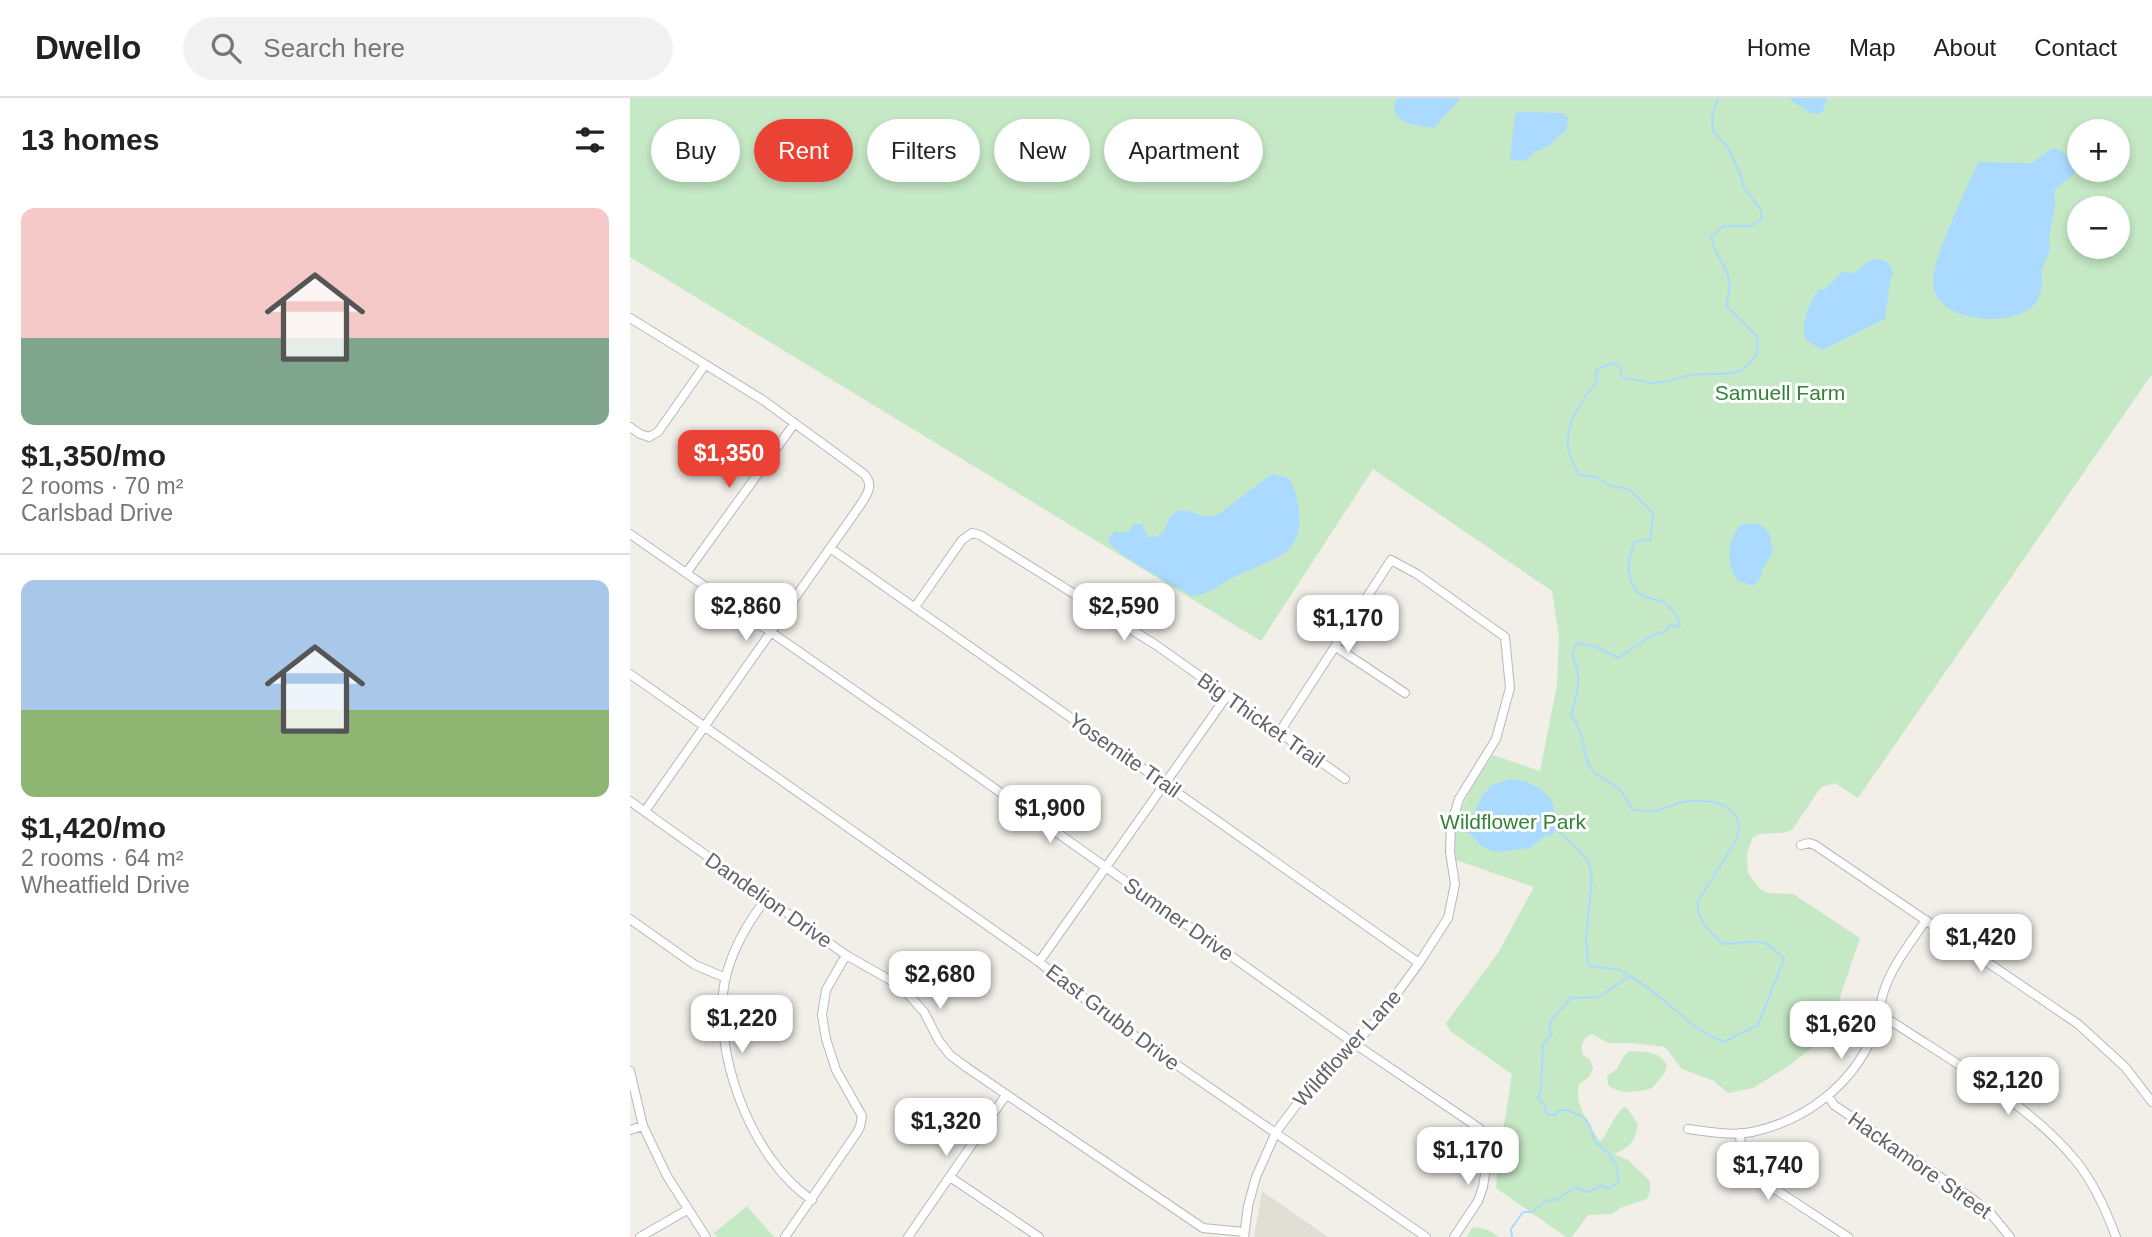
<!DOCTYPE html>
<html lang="en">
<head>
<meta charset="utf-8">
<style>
	body { margin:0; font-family:Helvetica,sans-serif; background:#f2f2f2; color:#222; height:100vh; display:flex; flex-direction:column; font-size:26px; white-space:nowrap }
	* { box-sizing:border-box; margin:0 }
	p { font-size:23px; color:#767676 }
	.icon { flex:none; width:38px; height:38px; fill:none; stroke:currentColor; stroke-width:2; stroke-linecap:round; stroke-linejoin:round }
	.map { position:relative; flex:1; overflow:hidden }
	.panel { display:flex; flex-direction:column; background:#fff; width:630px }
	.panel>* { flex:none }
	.banner { position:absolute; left:21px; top:21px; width:665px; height:63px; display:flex; gap:14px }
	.tools { position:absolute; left:1437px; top:21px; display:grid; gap:14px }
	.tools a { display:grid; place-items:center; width:63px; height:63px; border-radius:50%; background:#fff; box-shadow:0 4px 10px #0003; font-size:35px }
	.price { position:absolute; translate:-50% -60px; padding:0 16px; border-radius:14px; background:#fff; color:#222; font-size:23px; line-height:46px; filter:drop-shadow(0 2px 4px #0008) }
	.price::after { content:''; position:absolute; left:50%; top:42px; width:21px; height:16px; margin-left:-10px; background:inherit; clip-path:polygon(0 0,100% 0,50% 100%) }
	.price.selected { background:#ea4335; color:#fff }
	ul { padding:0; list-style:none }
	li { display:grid; align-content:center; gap:14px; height:371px; padding:0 21px }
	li+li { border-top:2px solid #e0e0e0 }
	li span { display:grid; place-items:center; height:217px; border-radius:14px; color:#555 }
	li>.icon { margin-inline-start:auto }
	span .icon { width:126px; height:126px; fill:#fffc; stroke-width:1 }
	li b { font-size:30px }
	h2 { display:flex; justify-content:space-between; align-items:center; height:84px; padding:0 21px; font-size:30px }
	.pill { padding:0 24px; border-radius:32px; background:#fff; box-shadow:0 4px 10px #0003; font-size:24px; line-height:63px }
	.pill.selected { background:#ea4335; color:#fff }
	header { display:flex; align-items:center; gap:42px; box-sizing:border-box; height:98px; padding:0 35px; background:#fff; border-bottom:2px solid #e0e0e0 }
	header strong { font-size:33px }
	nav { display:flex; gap:38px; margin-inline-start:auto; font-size:24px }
	.search { width:490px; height:63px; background:#f2f2f2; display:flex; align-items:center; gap:18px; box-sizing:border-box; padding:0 24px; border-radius:38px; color:#767676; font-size:26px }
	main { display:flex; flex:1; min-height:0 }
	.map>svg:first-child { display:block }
	.education { fill:#e1ded6 }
	.green { fill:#c5e8c5; fill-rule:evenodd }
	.water { fill:#aadaff }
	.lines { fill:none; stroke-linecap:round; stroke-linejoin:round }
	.stream { stroke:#aadaff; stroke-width:2 }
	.street-casing { stroke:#b5b8bc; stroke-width:10 }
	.street { stroke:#fff; stroke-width:8 }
	.labels { text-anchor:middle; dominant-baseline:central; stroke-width:6; stroke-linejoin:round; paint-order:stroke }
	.park-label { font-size:21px; fill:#348238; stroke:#fff }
	.street-label { font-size:21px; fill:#5f6368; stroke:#fff }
</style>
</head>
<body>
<header>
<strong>Dwello</strong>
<div class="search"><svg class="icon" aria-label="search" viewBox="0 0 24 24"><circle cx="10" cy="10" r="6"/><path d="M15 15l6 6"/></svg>Search here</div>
<nav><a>Home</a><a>Map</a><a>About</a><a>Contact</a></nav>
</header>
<main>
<section class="panel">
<h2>13 homes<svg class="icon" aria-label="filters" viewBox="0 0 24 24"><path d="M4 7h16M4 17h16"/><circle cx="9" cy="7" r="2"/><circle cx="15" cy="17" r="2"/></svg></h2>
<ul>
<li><span style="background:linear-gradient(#f6c9c9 60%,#7fa58c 0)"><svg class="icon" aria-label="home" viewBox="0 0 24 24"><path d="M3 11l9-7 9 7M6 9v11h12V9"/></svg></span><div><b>$1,350/mo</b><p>2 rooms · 70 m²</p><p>Carlsbad Drive</p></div></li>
<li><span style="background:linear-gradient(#a9c7e8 60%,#8fb573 0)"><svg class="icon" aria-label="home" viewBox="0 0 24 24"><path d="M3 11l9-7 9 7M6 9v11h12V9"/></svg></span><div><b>$1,420/mo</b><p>2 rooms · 64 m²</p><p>Wheatfield Drive</p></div></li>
</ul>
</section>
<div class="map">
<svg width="1522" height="1139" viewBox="0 0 1522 1139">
	<rect width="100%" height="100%" fill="#f1efe8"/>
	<!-- education -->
	<path class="education" d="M632 1093 698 1139H624Z"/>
	<!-- green -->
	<path class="green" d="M0 0H1522V276L1228 700 1205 685 1191 689 1162 732 1152 735 1130 736 1123 739 1117 755 1118 775 1130 791 1138 795 1163 796 1230 840 1200 929 1186 946 1160 967 1123 990 1098 995 1084 983 1052 971 1035 949 1002 945H978L962 936 954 941 951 950 953 957 960 962 963 970 959 979 949 986C944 1005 958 1028 970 1043 980 1034 981 1020 994 1009L998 1011 1008 1026C1005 1044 1000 1049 984 1056L998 1062 1020 1083V1094L1017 1101 990 1110 982 1116 958 1117 942 1139H936L866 1090C868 1051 877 1015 882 976L820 933 816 925 868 855 904 789 826 762C821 716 839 693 863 657L910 673 927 587 929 539 922 493 743 371 631 543 0 159ZM1449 33H1488V72H1449ZM1449 110H1488V149H1449Z
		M999 953C1014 954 1029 952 1037 967L1034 976 1022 990C1008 994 989 997 978 987L977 978 987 971 993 959Z
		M117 1108 144 1139H87L84 1135Z
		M847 1129 858 1132 869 1139H837L842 1130Z"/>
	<!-- water -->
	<path class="water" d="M767 0H829L830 1 804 30C788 28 755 26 767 0Z
		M1158 0H1197L1193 13 1188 16 1180 15Z
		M891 14 933 15 938 20 936 33 927 39 920 48 914 49 909 53 905 52C897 64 894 65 880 61L885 16Z
		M1421 51H1428L1449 67 1443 77 1425 92C1424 97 1425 102 1425 108 1424 118 1420 129 1419 139 1419 141 1420 148 1420 150 1418 159 1412 167 1412 176 1412 187 1412 196 1405 206 1382 231 1303 225 1303 184 1304 155 1336 93 1348 64L1402 65Z
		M1242 161 1254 162 1260 167 1263 176 1260 183 1255 221 1195 251H1190L1176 242C1169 227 1180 204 1189 191L1194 192 1212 174 1224 175Z
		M642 376 659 380C671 404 678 442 650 458 634 467 616 472 600 481 587 488 577 498 562 498 550 491 480 453 478 443 478 439 481 437 484 434H499L503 426H512L518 439C542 441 532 417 549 413 564 410 568 422 587 417Z
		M1111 426H1129L1139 435 1143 454 1131 473 1132 478 1123 488 1108 483C1095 464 1097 444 1111 426Z
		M879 681C895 681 923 692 924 712 925 719 923 721 927 728L923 736 915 738 900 750 865 754 851 748 840 736 835 734 852 698 862 687Z"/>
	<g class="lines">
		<!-- stream -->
		<path class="stream" d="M926 731 947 750 958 763 962 779 956 841 958 865 961 868 990 872 998 877
			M882 1139 881 1131 893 1114H902L918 1102H927L945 1089 957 1094 972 1088 979 1091 989 1083 986 1067 978 1055 964 1042 960 1028 955 1020 937 1012H929L925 1017H919L915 1013 916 1007 908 1001 911 992 913 946 922 936 919 929 922 921 941 900 969 899 999 878C1034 896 1056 929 1093 944L1128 927 1154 861C1130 834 1125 846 1093 846 1080 834 1066 822 1068 803L1107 741C1118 703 1072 698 1046 706 1039 708 1032 712 1025 713 1018 714 1010 712 1003 712 999 706 995 698 991 693 983 683 967 681 960 669 950 650 956 634 941 617 945 604 949 591 948 577 947 561 937 563 947 545L964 548 988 560 1021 538 1036 533 1039 528 1050 529C1049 519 1040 507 1031 503 1026 501 1020 501 1015 499 994 488 997 461 1005 444L1021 441 1023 415 1000 392 979 387 967 379 949 377C945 369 939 359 938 350 935 325 953 301 967 283L966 272 983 265 990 269 991 277 996 281C1009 280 1014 285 1022 285 1036 285 1048 280 1060 277 1083 273 1111 284 1125 258 1128 251 1130 244 1126 237L1096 208C1107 169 1089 171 1081 139L1093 128H1121L1132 121 1130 110 1114 90 1111 78 1098 50 1083 33 1082 19 1088 0"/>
		<defs>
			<path id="street" d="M0 220 133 302 234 376C244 387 238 395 231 406L15 713
				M0 329 10 336 19 339 28 334 75 267
				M0 436 319 658 725 946 849 1030 856 1037 859 1051 853 1089 848 1103 824 1139
				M200 450 789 865
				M57 474 164 326
				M285 509 332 442 342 435 350 437 526 547 715 681
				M706 549 775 595
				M0 576 409 864 479 920 796 1139
				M0 703 216 857 260 882 277 895 294 914 309 943 320 957 336 969 573 1130 614 1134
				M1171 747 1179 745 1185 747 1448 926 1495 969 1522 1004
				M136 801C118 824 102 852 95 882 81 953 121 1061 182 1102
				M0 821 65 867 96 880
				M409 864 596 599
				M1249 919 1261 923C1320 962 1402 1008 1446 1063 1464 1085 1476 1112 1486 1139
				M0 973 13 1028 37 1078 76 1139
				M1198 998 1204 1007 1344 1102 1362 1117 1380 1139
				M1058 1031C1079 1034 1102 1038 1122 1034 1175 1023 1222 987 1243 937 1249 922 1249 905 1255 890 1264 865 1281 844 1296 822
				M0 1032 13 1028
				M1110 1035 1111 1053 1131 1082 1218 1139
				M320 1079 409 1139
				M10 1139 57 1112
				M155 1139 226 1036 230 1029 232 1018 206 972 196 941 192 917 196 892 216 857
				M278 1139 376 997
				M614 1139 618 1108 626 1079 646 1034 682 986 725 946 752 916 789 865 818 820 825 786 820 754 821 728 829 701 866 641 880 590 875 539 787 476 761 462 649 635"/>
		</defs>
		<!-- street casing -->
		<use href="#street" class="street-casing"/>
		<!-- street -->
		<use href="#street" class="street"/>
	</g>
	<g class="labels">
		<!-- park labels -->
		<g class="park-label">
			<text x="1150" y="294">Samuell Farm</text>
			<text x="883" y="723">Wildflower Park</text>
		</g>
		<!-- street labels -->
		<g class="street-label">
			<text transform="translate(631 622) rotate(35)">Big Thicket Trail</text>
			<text transform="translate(495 657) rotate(35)">Yosemite Trail</text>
			<text transform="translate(139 802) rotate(35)">Dandelion Drive</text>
			<text transform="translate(549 821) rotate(35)">Sumner Drive</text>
			<text transform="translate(483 919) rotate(37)">East Grubb Drive</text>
			<text transform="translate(717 950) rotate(-48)">Wildflower Lane</text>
			<text transform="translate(1290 1067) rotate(35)">Hackamore Street</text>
		</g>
	</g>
</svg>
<div class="tools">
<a>+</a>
<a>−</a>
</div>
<b class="price selected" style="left:99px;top:392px">$1,350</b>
<b class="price" style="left:116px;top:545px">$2,860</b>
<b class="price" style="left:494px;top:545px">$2,590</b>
<b class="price" style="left:718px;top:557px">$1,170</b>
<b class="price" style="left:420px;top:747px">$1,900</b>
<b class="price" style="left:1351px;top:876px">$1,420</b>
<b class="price" style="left:310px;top:913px">$2,680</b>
<b class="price" style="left:112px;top:957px">$1,220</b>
<b class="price" style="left:1211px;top:963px">$1,620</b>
<b class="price" style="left:1378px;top:1019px">$2,120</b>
<b class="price" style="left:316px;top:1060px">$1,320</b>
<b class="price" style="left:838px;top:1089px">$1,170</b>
<b class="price" style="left:1138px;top:1104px">$1,740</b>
<div class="banner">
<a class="pill">Buy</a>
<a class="pill selected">Rent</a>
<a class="pill">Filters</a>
<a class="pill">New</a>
<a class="pill">Apartment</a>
</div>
</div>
</main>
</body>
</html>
